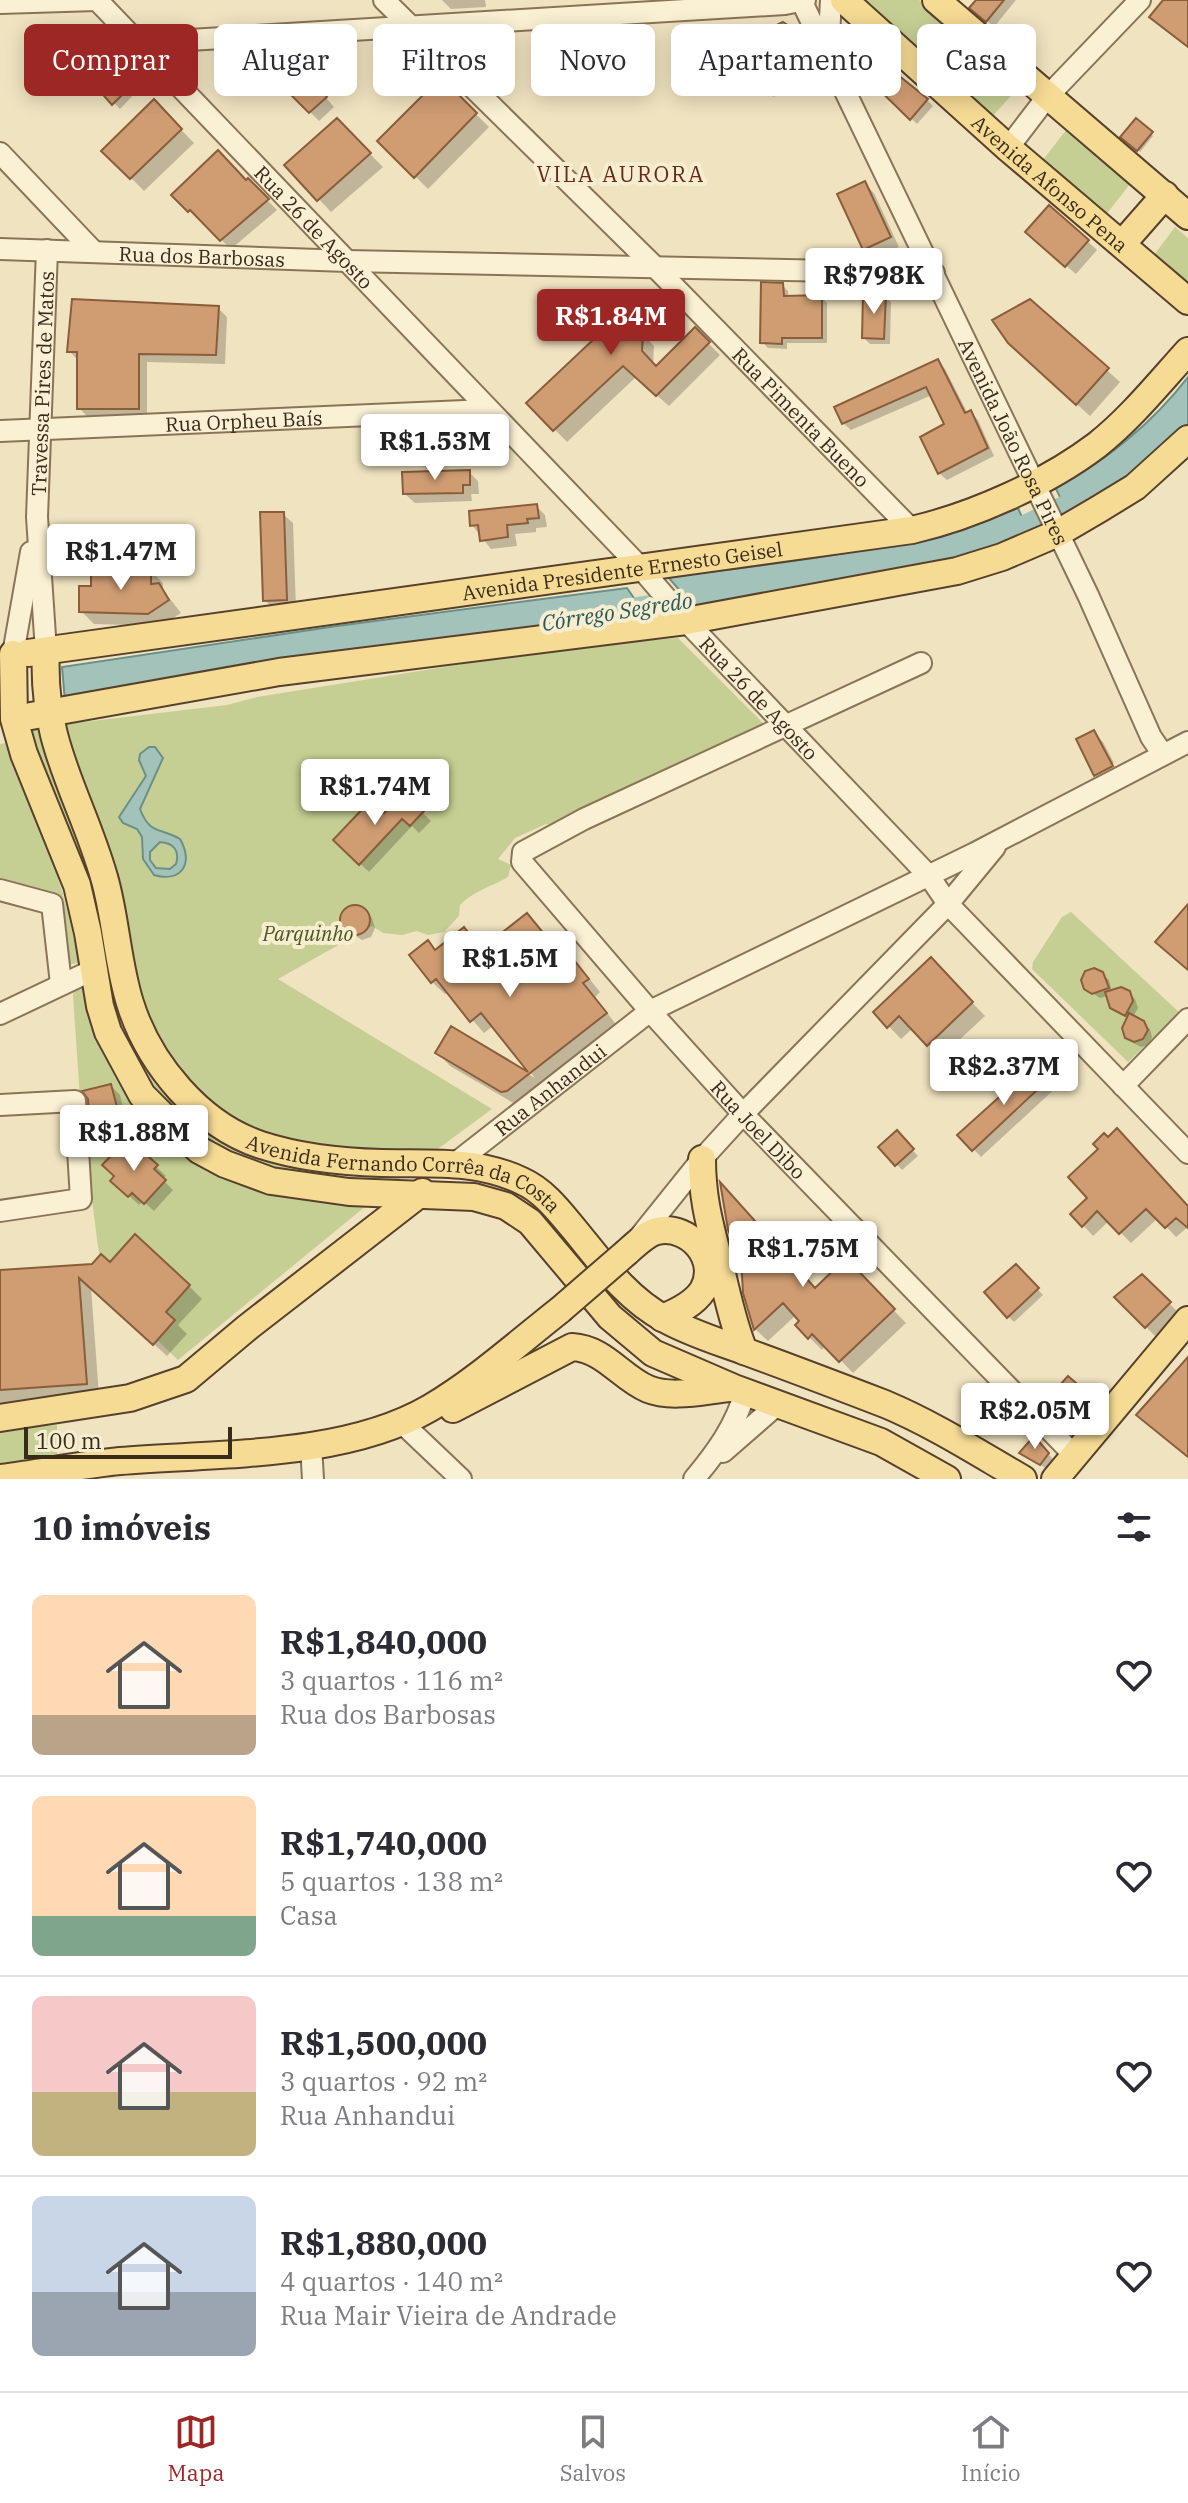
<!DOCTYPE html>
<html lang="pt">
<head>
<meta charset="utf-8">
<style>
	body { margin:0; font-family:"IBM Plex Serif",serif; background:#f2f2f3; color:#2b2b33; height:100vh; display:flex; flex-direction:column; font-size:30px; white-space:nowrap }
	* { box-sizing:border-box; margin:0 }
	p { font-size:26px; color:#7c7c81 }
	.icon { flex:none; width:44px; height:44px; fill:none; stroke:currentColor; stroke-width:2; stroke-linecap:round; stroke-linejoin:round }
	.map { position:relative; height:1479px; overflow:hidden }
	.details { display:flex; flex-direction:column; background:#fff; flex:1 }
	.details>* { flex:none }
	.guide { position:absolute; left:24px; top:24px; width:1140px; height:72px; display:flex; gap:16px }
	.scale { position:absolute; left:24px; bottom:20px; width:208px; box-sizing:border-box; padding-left:8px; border:4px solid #392b1c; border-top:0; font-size:22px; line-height:28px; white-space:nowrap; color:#392b1c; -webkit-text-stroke:6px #f7edd0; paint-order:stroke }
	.price { position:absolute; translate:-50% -68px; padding:0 18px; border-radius:8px; background:#fff; color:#222; font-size:26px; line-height:52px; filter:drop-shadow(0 2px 4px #0008) }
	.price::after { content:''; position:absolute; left:50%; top:48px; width:24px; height:18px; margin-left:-12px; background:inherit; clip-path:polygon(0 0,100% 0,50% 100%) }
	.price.selected { background:#9c2724; color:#fff }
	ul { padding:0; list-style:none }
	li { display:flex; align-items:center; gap:24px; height:200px; padding:0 32px }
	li+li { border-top:2px solid #e1e1e2 }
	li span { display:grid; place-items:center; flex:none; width:224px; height:160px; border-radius:12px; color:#555 }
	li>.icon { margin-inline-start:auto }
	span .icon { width:96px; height:96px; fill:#fffc; stroke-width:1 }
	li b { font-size:34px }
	h2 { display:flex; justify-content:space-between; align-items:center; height:96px; padding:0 32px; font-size:34px }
	.tag { padding:0 28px; border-radius:12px; background:#fff; box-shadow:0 4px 20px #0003; font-size:28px; line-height:72px }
	.tag.selected { background:#9c2724; color:#fff }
	.tabs { display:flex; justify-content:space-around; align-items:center; height:112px; border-top:2px solid #e1e1e2; background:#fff; font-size:22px; color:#7c7c81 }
	.tabs a { display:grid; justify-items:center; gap:4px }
	.tabs .selected { color:#9c2724 }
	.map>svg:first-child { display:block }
	.green { fill:#c6cf93 }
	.water { fill:#a3c2ba; stroke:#6a9088; stroke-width:2; fill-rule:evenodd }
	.shadow { fill:#0003 }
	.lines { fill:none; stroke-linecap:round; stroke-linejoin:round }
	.river { stroke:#a3c2ba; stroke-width:24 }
	.building { fill:#d09d73; stroke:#8a5d3b; stroke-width:2 }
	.minor-casing { stroke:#8a7457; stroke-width:24 }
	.major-casing { stroke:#57412b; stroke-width:30 }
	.minor { stroke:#faf0d3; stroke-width:20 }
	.major { stroke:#f6db95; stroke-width:26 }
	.major-bridge-casing { stroke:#57412b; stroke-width:30; stroke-linecap:butt }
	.major-bridge { stroke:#f6db95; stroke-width:26 }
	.labels { text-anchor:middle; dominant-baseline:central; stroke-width:8; stroke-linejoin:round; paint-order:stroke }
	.street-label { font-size:20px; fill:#392b1c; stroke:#f7edd0 }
	.park-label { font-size:20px; font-style:italic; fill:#475622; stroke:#f7edd0 }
	.neighbourhood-label { font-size:22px; letter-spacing:2px; fill:#672c19; stroke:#f7edd0 }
	.water-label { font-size:22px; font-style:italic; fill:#2a5958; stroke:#f7edd0 }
</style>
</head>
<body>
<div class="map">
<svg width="1188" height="1479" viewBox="0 0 1188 1479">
	<rect width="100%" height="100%" fill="#f0e3c0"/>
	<!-- green -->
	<path class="green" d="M865 0H919L1019 87 991 118 869 11Z
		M1067 129 1130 184 1105 216 1042 161Z
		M1175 227 1188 238V288L1154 255Z
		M678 638 766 726 558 826 546 824 515 838 498 859 511 865 508 877C491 887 473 891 460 905L459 916 444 932 428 935 417 931 402 935 383 933 372 926 278 979 492 1109 416 1165 178 1360 108 1293 98 1247 81 1113 73 995 82 965 65 885 7 731 227 705 257 697 614 640 616 643Z
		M6 743C35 814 67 886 78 963L65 965 53 894 0 880V744Z
		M1071 912 1180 1013 1128 1062 1032 969 1033 962 1062 917Z
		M57 1425V1457L0 1469V1430Z"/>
	<!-- water -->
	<path class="water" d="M1188 377V425L1143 468 1069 515 1055 487C1105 463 1154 421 1188 377Z
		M1018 508 1030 535 1004 550 700 614 668 577C786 562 906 551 1018 508Z
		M627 588 645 614 65 701 62 667 337 626Z
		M149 747H155L163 758 140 809C150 835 159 827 180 839 194 863 182 883 154 875L143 859 142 837 137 829 123 823 119 817 146 776 139 760 140 754ZM160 842C174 843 180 851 176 864L170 869 156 868 150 860V852Z"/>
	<!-- shadow -->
	<path class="shadow" d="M442 0H485L486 7 451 9Z
		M978 0H1016L994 27 979 14Z
		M796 34 816 76 773 97 746 42Z
		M262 63 300 68 334 107 319 121Z
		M128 64 146 82 120 109 101 89Z
		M867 75 927 100 933 106 917 124Z
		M441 80 489 127 428 189 380 141Z
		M154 102 194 143 144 191 104 151Z
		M337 121 383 167 331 212 287 165Z
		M1136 121 1153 136 1140 152 1123 137Z
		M248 181 277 210 231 249 174 195Z
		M865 184 874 193 899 247 874 258 864 249Z
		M1037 241H1087L1097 250 1076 274Z
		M782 285 788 291V298L821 297 827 303V343H787V349L768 348 762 342Z
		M885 296 891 302 890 344H870L864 338Z
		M647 299 662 316 650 330V342L654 346 653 365 656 369 695 330 720 355 669 406 636 377 567 442 529 403 598 338 624 303Z
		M1030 301 1120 382 1090 416 1023 356Z
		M218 308 227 317 225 364 147 362V417H88L79 408V361L69 351Z
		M937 361 945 369 968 414 971 413 978 420 994 456 947 480 939 473 947 425 932 395 851 430 843 423Z
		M469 472 478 481 479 494H471L472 501 415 503 405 494Z
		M536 506 545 515 547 527 536 528V532L515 534 517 546 491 549 472 525Z
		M283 514 293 523 296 609 274 610 265 600Z
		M150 570 163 583V590L181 613 161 626 94 624 81 611 93 588Z
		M1093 732 1103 742 1114 763 1096 773V776L1078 740Z
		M404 795 431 821 419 833 412 826 369 872 335 840 385 816Z
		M355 906 372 918 375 928 371 937 362 940 345 929 342 919 347 910Z
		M527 915 559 952 563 948 575 961 600 992 595 997 618 1027 520 1103 515 1104 450 1066 438 1053 452 1029 535 1078 494 1025 484 1033 448 992 445 994 432 982 436 952 464 930 483 951Z
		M931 960 985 1016 941 1057 913 1028 901 1039 875 1012Z
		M1102 974 1109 980 1112 992 1129 993 1135 999 1138 1008 1133 1017 1150 1029 1152 1037 1149 1045 1141 1047 1133 1043 1127 1037 1129 1019 1112 1007 1108 996 1100 998 1085 988Z
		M1043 1069 1059 1085 981 1157 960 1135Z
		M111 1086 120 1095 133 1147H130L135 1156 140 1151 166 1176 162 1179 173 1190 154 1211 143 1201 139 1205 113 1181 116 1177 119 1150 106 1153 97 1144Z
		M896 1133 918 1156 902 1170 880 1147Z
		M1090 1198 1188 1208V1227L1176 1237 1158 1218 1131 1243 1109 1221 1093 1236 1073 1214Z
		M743 1257 815 1290 846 1261 906 1323 853 1373 826 1345 822 1350 809 1337 796 1315 768 1341 755 1329 745 1293Z
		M110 1264 189 1286 202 1299 178 1325 187 1334 167 1356 91 1287 99 1396 0 1403V1272Z
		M1016 1266 1043 1295 1014 1322 1008 1316Z
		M1142 1277 1179 1313 1155 1336 1117 1297Z
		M1047 1403H1096L1106 1412 1082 1438Z
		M1034 1439 1054 1460 1047 1469 1022 1453Z"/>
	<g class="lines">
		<!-- river -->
		<path class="river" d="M1027 526 1070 505 1091 492
			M611 613 676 603"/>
	</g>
	<!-- building -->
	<path class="building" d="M976 0H1004L986 22 969 8Z
		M1163 0H1188V47L1149 17Z
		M783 22 794 29 815 74 769 95 743 41Z
		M291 56 327 97 309 113 259 63 268 58Z
		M878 59 928 99 910 120 864 75Z
		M128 62 142 75 112 105 98 89Z
		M441 77 477 113 414 178 377 141Z
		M154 99 182 129 130 179 101 151Z
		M337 118 371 153 317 201 284 165Z
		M1136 118 1153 132 1137 151 1120 137Z
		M218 150 246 180 248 178 269 199 220 241 190 210 188 212 171 195Z
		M865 181 891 237 863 250 837 194Z
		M1049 205 1089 240 1065 267 1025 232Z
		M761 282 783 283 784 296 822 295V338H782V344L760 343Z
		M585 290 615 291 623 301 639 293 648 297 651 303 639 318V329L643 332 642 351 656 366 695 327 710 342 656 396 623 366 553 431 526 403 595 338 584 326Z
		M863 294H886L884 339 862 338Z
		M72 299 219 306 216 355 139 354V409H77V352H67Z
		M1030 299 1109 368 1076 405 1008 343 992 320Z
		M938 359 965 413 971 410 988 448 938 474 920 437 944 424 926 387 842 424 834 407Z
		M470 470V485H463V493L403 494 402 472Z
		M537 504 539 518 527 519 528 523 507 525 508 537 480 541 478 525 470 526 469 511Z
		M260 512H284L287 600 263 601Z
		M91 567 151 569V584L159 583 169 600 148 614 79 612V586H91Z
		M1094 730 1113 766 1094 776 1076 739Z
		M404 793 424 811 410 826 402 819 359 865 333 840 371 800 384 813Z
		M1188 904V970L1155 942Z
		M340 920a15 15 0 1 1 30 0a15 15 0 1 1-30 0Z
		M527 913 557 950 563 946 589 979 583 983 607 1013 507 1091 501 1092 435 1053 451 1026 528 1072 481 1013 470 1022 436 979 431 983 409 955 428 940 435 950 464 927 481 949Z
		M931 957 973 1002 927 1046 899 1016 887 1028 873 1012Z
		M1094 968 1103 972 1109 988 1092 994 1084 989 1081 980 1085 971Z
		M1121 987 1130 991 1133 1001 1125 1016 1110 1008 1105 992Z
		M1129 1013 1144 1021 1148 1030 1143 1039 1134 1042 1125 1038 1122 1028Z
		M1036 1064 1041 1068 1043 1066 1052 1076 972 1151 957 1135Z
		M111 1084 125 1138 95 1145 89 1122 88 1099 82 1091Z
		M1117 1128 1188 1206V1228L1176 1218 1165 1228 1146 1209 1119 1234 1097 1211 1082 1227 1070 1214 1087 1198 1068 1177 1098 1149 1093 1144 1104 1133 1108 1137Z
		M897 1130 914 1149 895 1166 878 1147Z
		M126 1140 130 1158 140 1149 158 1165 154 1169 166 1180 144 1204 132 1193 128 1197 110 1181 114 1176 102 1165Z
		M720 1182 815 1288 846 1258 895 1309 839 1362 812 1334 808 1339 795 1325 799 1321 783 1303 754 1330 743 1293 741 1257 728 1230Z
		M135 1234 190 1285 166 1312 175 1320 153 1345 79 1278 87 1384 0 1390V1270L92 1264 101 1254 110 1262Z
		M1016 1264 1039 1288 1007 1318 984 1292Z
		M1142 1274 1171 1302 1145 1328 1114 1297Z
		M1188 1357V1457L1136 1415Z
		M1068 1376 1098 1402 1072 1430 1044 1403Z
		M1034 1436 1049 1453 1040 1465 1019 1453Z"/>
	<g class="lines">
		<defs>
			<g id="minor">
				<path id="s1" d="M97 0 639 566 686 621 929 876 948 904 1188 1153"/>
				<path id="s2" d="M384 0 654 266 912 530"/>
				<path id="s3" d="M801 0 1088 595 1151 737 1162 753"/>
				<path d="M0 3 97 0"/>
				<path d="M139 43 785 4 805 0"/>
				<path d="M828 53 831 0"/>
				<path d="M1008 148 1047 97 1140 0"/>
				<path d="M0 153 94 252"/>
				<path id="s4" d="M0 249 347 261 934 273"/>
				<path id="s5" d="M0 431 488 410"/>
				<path id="s6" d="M46 651 37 517 47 250"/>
				<path d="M13 654 31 552"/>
				<path id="s7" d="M921 663 584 819 523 852 522 862 650 1011 743 1114 1074 1455"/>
				<path d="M0 890 52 904 61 984"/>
				<path d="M0 1014 95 969"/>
				<path d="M1123 1086 1188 1019"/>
				<path d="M0 1105 75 1101 81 1199 0 1211"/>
				<path id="s8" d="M457 1162 650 1011 975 853 1188 742"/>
				<path d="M637 1240 702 1159 743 1114 948 904 995 847"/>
				<path d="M400 1421 461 1479"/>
				<path d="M311 1446 313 1479"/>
				<path d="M723 1452 778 1404"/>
				<path d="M694 1479C716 1453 736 1425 745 1392"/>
			</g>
			<g id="major">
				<path id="s9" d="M844 0 1008 148 1188 301"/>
				<path d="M936 0 1188 216"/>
				<path d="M1122 244 1165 195"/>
				<path id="s10" d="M46 651C41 744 80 794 104 877 116 918 117 962 130 1003 149 1064 200 1125 261 1145 298 1157 343 1162 382 1163 430 1164 476 1159 522 1181 544 1191 559 1211 574 1229 601 1262 626 1298 665 1319 690 1333 717 1341 744 1351 791 1368 838 1386 885 1404 933 1424 978 1453 1023 1479"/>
				<path id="s11" d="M28 653 912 530C973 516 1047 483 1097 445 1131 418 1159 383 1188 351"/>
				<path d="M13 654 14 719 24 754 77 885 88 933 100 1006 108 1032 142 1095 176 1129 199 1150 225 1164 271 1181 349 1192 474 1197 506 1206 530 1222 610 1317 653 1353 734 1388 881 1442 947 1479"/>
				<path d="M31 716 279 672 686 621 957 571 1002 557 1058 533 1099 509 1135 487 1188 439"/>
				<path d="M702 1159C702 1205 713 1234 723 1278 729 1303 734 1326 744 1351"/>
				<path d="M627 1252C635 1245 647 1233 657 1231 690 1224 720 1260 703 1290 694 1304 677 1312 662 1318"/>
				<path d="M453 1409 572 1347C605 1349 620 1377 648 1389 672 1399 706 1390 730 1388"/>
				<path d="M0 1418 130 1398 186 1379 248 1327 422 1192"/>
				<path d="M0 1478C40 1473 80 1465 120 1461 217 1453 344 1458 430 1408 476 1381 518 1343 560 1310"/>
				<path d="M1055 1479 1188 1320"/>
			</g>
		</defs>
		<!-- minor casing -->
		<use href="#minor" class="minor-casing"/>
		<!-- major casing -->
		<use href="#major" class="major-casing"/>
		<!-- minor -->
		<use href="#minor" class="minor"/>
		<!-- major -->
		<use href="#major" class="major"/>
		<defs>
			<path id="major-bridge" d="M560 1310 627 1252"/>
		</defs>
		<!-- major-bridge casing -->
		<use href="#major-bridge" class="major-bridge-casing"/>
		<!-- major-bridge -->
		<use href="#major-bridge" class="major-bridge"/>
	</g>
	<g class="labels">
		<!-- street labels -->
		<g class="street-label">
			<text stroke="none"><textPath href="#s9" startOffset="276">Avenida Afonso Pena</textPath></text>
			<text stroke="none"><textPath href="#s1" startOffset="314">Rua 26 de Agosto</textPath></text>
			<text stroke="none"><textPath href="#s4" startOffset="202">Rua dos Barbosas</textPath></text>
			<text stroke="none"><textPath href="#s6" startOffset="268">Travessa Pires de Matos</textPath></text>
			<text stroke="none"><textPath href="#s2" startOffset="590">Rua Pimenta Bueno</textPath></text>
			<text stroke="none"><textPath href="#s5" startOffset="244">Rua Orpheu Baís</textPath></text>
			<text stroke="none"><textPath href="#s3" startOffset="490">Avenida João Rosa Pires</textPath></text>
			<text stroke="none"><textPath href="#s11" startOffset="600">Avenida Presidente Ernesto Geisel</textPath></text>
			<text stroke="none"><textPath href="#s1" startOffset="962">Rua 26 de Agosto</textPath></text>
			<text stroke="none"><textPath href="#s8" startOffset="118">Rua Anhandui</textPath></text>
			<text stroke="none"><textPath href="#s7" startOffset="808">Rua Joel Dibo</textPath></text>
			<text stroke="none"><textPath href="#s10" startOffset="712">Avenida Fernando Corrêa da Costa</textPath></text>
		</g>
		<!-- park labels -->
		<g class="park-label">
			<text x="308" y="933">Parquinho</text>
		</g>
		<!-- neighbourhood labels -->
		<g class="neighbourhood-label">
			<text x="621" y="173">VILA AURORA</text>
		</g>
		<!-- water labels -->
		<g class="water-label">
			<text transform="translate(617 611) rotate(-9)">Córrego Segredo</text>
		</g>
	</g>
</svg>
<div class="scale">100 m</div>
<b class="price" style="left:874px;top:316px">R$798K</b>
<b class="price selected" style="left:611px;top:357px">R$1.84M</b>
<b class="price" style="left:435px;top:482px">R$1.53M</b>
<b class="price" style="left:121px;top:592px">R$1.47M</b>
<b class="price" style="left:375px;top:827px">R$1.74M</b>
<b class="price" style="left:510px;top:999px">R$1.5M</b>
<b class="price" style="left:1004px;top:1107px">R$2.37M</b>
<b class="price" style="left:134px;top:1173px">R$1.88M</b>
<b class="price" style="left:803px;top:1289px">R$1.75M</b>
<b class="price" style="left:1035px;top:1451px">R$2.05M</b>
<div class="guide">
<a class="tag selected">Comprar</a>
<a class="tag">Alugar</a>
<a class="tag">Filtros</a>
<a class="tag">Novo</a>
<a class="tag">Apartamento</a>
<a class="tag">Casa</a>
</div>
</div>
<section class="details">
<h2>10 imóveis<svg class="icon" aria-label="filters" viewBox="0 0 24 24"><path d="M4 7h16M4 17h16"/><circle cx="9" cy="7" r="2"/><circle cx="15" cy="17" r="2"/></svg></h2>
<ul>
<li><span style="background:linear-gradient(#ffd9b3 75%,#b9a48a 0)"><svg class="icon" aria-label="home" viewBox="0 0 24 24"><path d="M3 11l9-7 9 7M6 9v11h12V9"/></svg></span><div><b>R$1,840,000</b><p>3 quartos · 116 m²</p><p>Rua dos Barbosas</p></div><svg class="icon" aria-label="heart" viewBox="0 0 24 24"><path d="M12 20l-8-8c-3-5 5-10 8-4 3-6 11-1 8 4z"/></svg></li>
<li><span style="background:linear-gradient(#ffd9b3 75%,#7fa58c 0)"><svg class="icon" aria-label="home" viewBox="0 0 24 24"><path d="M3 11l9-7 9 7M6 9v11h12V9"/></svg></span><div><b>R$1,740,000</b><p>5 quartos · 138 m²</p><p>Casa</p></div><svg class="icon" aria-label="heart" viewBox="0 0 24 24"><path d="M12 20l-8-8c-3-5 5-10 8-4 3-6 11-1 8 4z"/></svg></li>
<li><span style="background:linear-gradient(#f6c9c9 60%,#c2b280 0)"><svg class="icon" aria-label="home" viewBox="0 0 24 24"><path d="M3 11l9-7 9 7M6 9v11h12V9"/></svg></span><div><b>R$1,500,000</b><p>3 quartos · 92 m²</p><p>Rua Anhandui</p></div><svg class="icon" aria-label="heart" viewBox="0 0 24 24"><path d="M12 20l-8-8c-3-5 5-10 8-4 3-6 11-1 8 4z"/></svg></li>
<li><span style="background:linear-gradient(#c9d6e8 60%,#9aa5b1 0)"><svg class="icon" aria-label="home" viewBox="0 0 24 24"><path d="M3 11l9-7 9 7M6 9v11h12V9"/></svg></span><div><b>R$1,880,000</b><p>4 quartos · 140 m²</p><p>Rua Mair Vieira de Andrade</p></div><svg class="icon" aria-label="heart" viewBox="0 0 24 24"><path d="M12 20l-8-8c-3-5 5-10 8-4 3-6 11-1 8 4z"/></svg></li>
</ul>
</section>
<nav class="tabs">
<a class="selected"><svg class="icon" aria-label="map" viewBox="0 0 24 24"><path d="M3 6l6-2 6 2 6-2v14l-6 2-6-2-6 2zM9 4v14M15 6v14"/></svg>Mapa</a>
<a><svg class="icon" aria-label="saved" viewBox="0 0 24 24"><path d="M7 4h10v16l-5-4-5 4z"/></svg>Salvos</a>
<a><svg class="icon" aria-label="home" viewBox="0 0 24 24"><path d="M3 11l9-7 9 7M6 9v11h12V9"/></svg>Início</a>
</nav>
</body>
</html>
